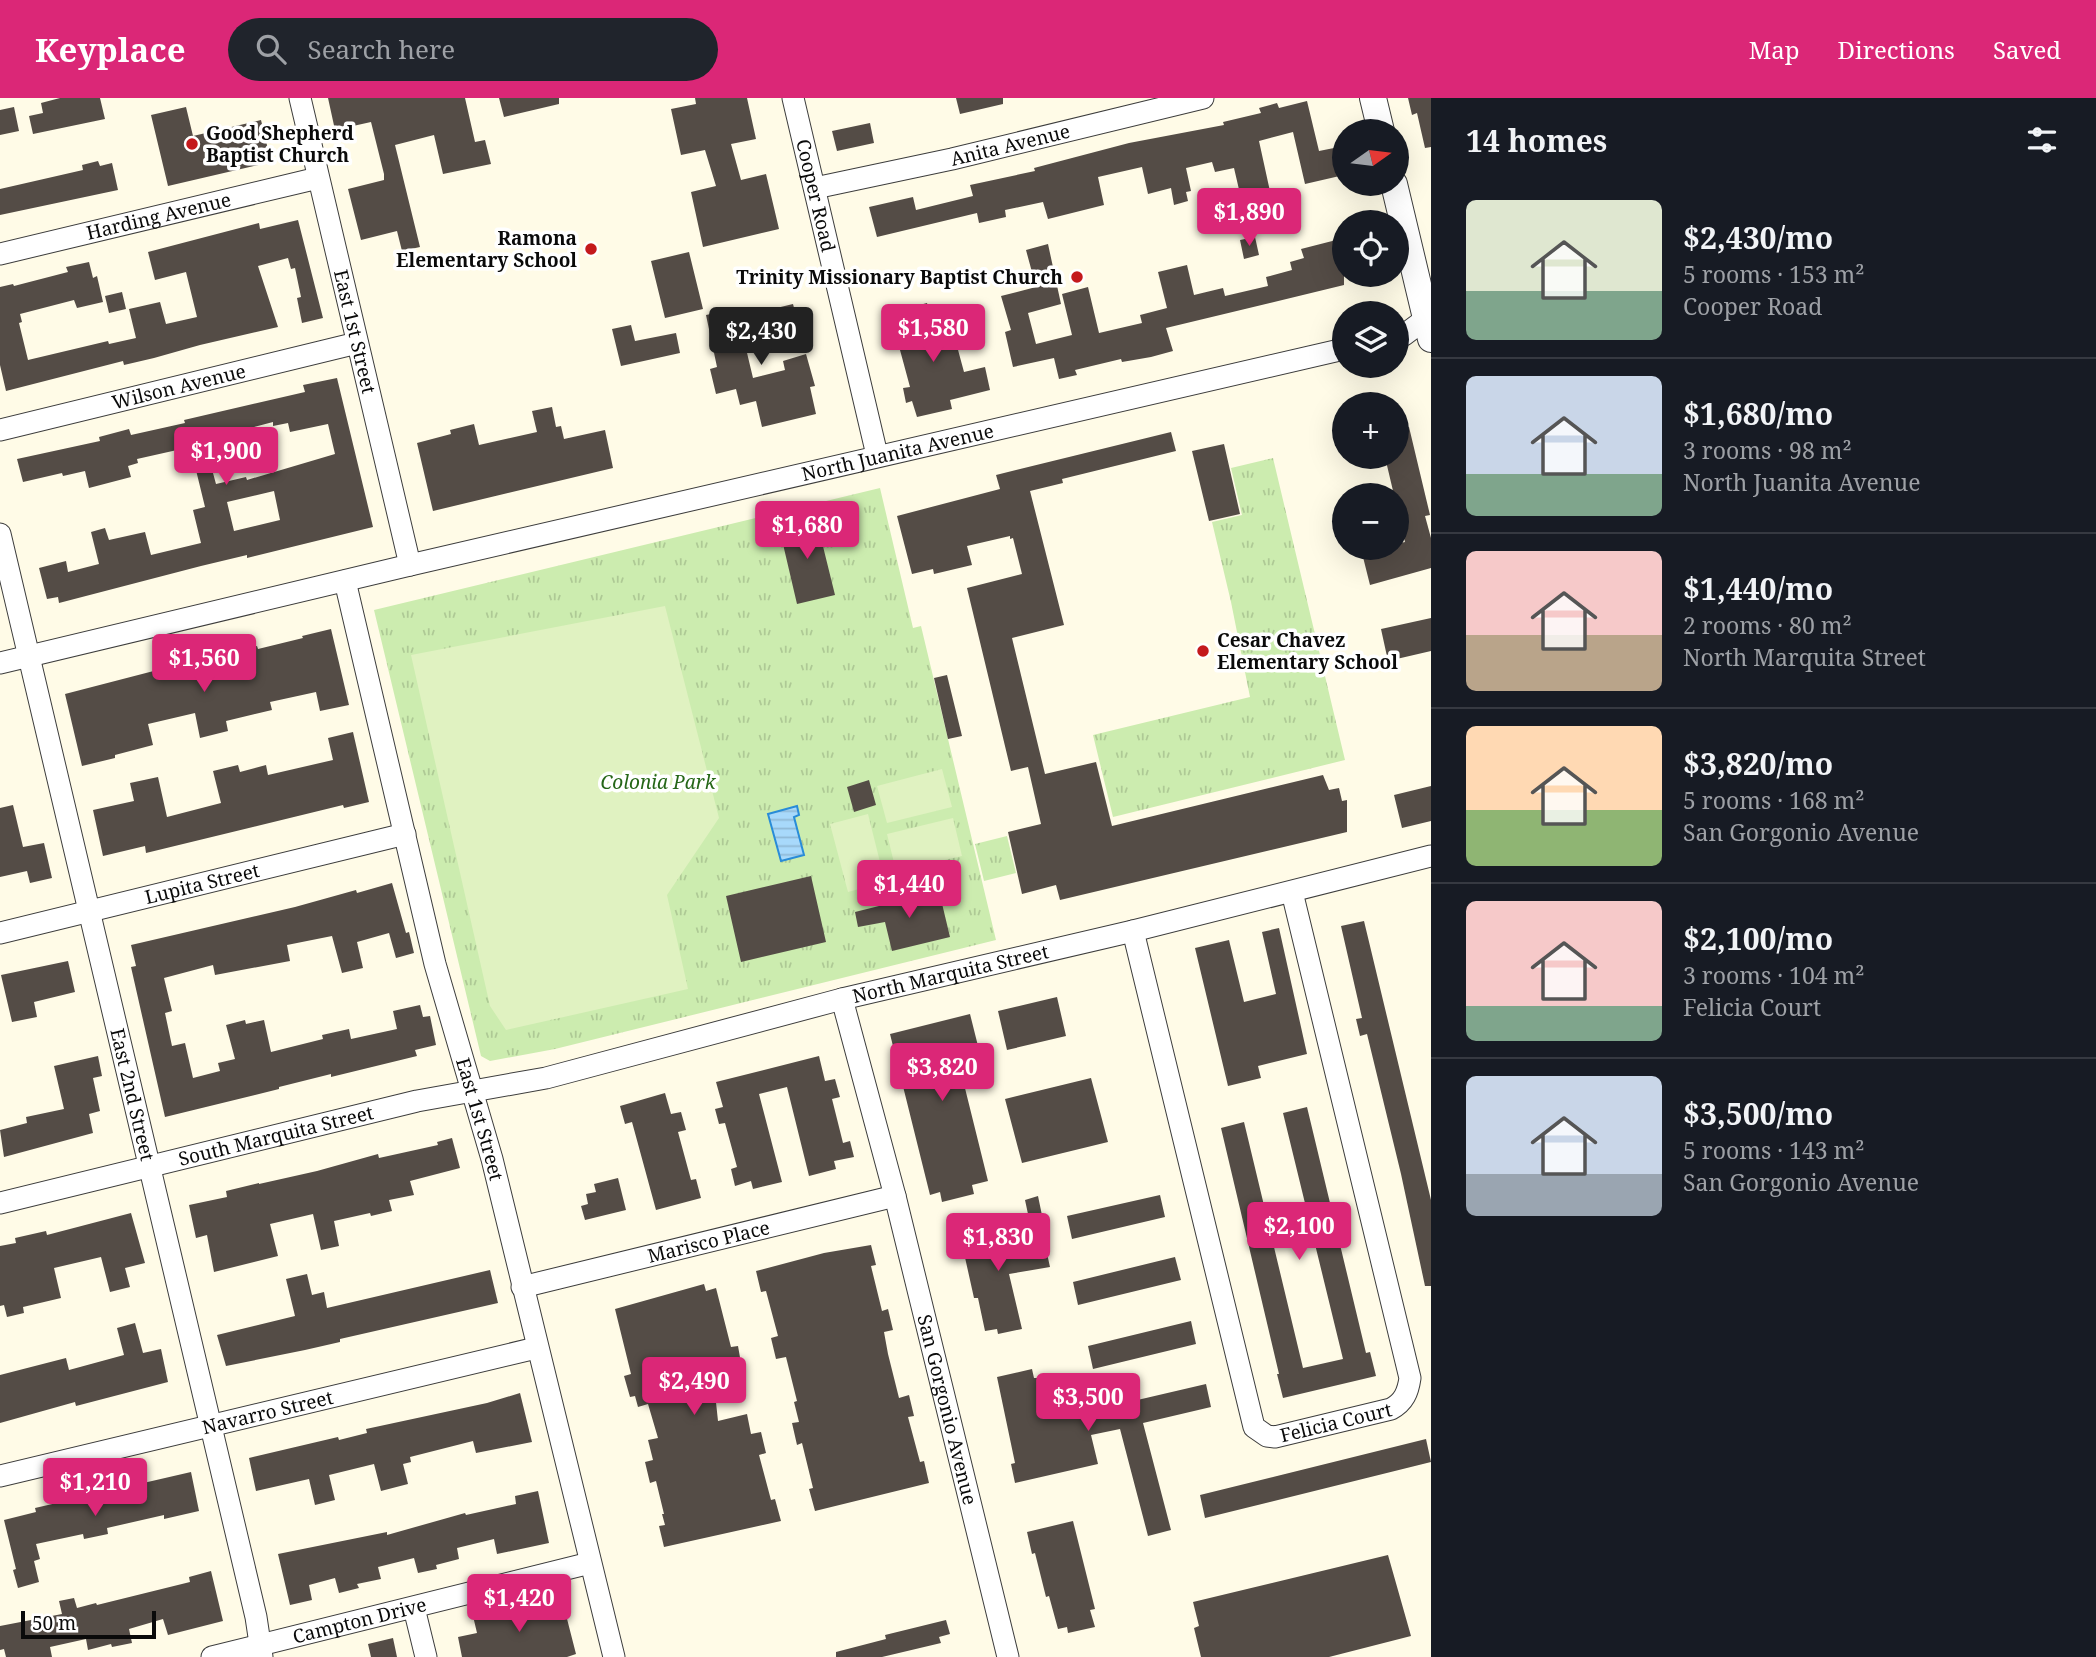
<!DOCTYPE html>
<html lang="en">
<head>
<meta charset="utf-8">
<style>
	body { margin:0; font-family:"Noto Serif",serif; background:#20242c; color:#f1f3f6; height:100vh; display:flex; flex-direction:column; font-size:26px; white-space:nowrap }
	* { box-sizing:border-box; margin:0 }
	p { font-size:23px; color:#9ea1a6 }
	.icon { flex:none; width:38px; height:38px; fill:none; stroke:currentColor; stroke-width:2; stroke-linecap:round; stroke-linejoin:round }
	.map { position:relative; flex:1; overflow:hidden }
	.side { display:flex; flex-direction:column; background:#171b24; width:665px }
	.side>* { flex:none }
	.needle { width:46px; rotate:76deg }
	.fabs { position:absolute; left:1332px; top:21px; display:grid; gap:14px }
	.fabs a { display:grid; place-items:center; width:77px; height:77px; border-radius:50%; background:#171b24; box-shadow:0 7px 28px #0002; font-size:35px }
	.scale { position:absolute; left:21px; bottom:18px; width:135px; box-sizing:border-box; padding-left:7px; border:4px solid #0a0a0a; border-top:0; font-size:19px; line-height:24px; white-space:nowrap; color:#0a0a0a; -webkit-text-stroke:5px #fff; paint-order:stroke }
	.price { position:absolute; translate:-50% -60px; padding:0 16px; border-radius:7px; background:#db2777; color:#fff; font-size:23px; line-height:46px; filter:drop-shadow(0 2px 4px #0008) }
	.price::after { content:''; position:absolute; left:50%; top:42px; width:21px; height:16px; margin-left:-10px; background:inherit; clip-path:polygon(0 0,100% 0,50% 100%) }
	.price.current { background:#222; color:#fff }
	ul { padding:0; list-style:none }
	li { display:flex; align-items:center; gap:21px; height:175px; padding:0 35px }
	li+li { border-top:2px solid #363941 }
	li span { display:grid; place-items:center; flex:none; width:196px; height:140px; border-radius:10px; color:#555 }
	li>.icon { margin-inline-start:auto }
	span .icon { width:84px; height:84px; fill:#fffc; stroke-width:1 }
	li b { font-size:30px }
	h2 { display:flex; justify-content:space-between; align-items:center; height:84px; padding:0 35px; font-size:30px }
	header { display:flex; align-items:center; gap:42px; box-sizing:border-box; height:98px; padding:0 35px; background:#db2777; color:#fff }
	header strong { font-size:33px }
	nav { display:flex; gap:38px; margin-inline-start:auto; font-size:24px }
	.search { width:490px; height:63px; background:#20242c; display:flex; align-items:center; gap:18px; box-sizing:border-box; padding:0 24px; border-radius:38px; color:#9ea1a6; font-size:26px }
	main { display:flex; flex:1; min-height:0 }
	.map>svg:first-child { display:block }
	.park { fill:url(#park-tufts) }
	.pitch { fill:#e0f2c1 }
	.water { fill:url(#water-rules); stroke:#298cd8; stroke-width:2 }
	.building { fill:#544c46; fill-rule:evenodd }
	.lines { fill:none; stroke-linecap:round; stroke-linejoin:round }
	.minor-casing { stroke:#3d3d3d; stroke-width:23 }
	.tertiary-casing { stroke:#3d3d3d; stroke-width:28 }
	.minor { stroke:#fff; stroke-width:21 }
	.tertiary { stroke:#fff; stroke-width:26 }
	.poi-dot { fill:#c4191c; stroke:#fff; stroke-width:2.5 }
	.labels { text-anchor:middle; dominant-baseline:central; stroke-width:7; stroke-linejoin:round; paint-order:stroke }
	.poi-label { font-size:19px; font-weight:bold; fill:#0a0a0a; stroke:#fff; text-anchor:start }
	.street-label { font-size:19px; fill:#0a0a0a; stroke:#fff }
	.park-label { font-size:19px; font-style:italic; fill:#256617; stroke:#fff }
</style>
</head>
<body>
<header>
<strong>Keyplace</strong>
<div class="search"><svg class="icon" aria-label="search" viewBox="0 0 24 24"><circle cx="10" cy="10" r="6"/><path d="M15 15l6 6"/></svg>Search here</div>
<nav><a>Map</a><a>Directions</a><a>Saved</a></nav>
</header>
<main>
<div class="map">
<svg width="1431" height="1559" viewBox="0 0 1431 1559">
	<defs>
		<pattern id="park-tufts" width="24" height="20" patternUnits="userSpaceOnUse" patternTransform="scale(1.75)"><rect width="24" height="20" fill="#ccecaf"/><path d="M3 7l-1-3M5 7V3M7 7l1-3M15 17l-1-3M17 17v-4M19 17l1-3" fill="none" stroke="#aec995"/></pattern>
		<pattern id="water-rules" width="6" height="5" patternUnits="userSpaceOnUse" patternTransform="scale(1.75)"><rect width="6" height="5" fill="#a8d9fb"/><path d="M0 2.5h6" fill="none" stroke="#8fb9d6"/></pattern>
	</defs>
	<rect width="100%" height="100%" fill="#fffbe7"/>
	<!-- park -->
	<path class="park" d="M1273 360 1345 662 1113 719 1093 637 1250 599 1231 504 1212 424 1242 417 1231 370Z
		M880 390 913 530 921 528 996 842 555 951 490 963 481 958 374 512Z
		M1007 738 1016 775 984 783 975 746Z"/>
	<!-- pitch -->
	<path class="pitch" d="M665 508 719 720 667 797 688 891 506 932 490 908 411 557Z
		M942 671 952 709 887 725 877 688Z
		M868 716 885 784 848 794 830 726Z
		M953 720 962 758 896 773 887 736Z"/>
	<!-- water -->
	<path class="water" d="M797 708 799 717 794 719 804 757 781 763 768 716Z"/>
	<!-- building -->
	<path class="building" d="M60 0H100L105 21 33 36 29 18 43 15 41 5Z
		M328 0H465L475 44 485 42 491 66 443 76 434 37 395 47 420 149 402 153 397 133 361 142 348 91 384 82V76L371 24 335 32Z
		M499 0H559V6L504 19Z
		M695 0H747L756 41 731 46 741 82 766 76 779 131 703 149 691 94 716 88 705 52 681 57 671 11 696 6Z
		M956 0H1003V6L960 16Z
		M1408 0H1431V49L1425 50 1417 15 1412 17Z
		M1307 3 1319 53 1344 48V77L1305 86 1293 34 1259 43 1273 107 1244 113 1234 70 1215 74 1212 64 1186 70 1191 93 1186 94 1188 103 1174 107 1171 90 1148 96 1142 69 1098 79 1104 107 1048 121 1043 104 1005 112 1006 119 979 125 977 115 877 139 869 109 913 99 916 112 973 98 970 87 1035 73 1034 70 1129 45 1224 27 1223 24 1261 15 1259 10 1277 5 1279 10Z
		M14 9 19 33 0 37V12Z
		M186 9 193 38 261 22 271 64 168 88 151 17Z
		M870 25 874 45 837 53 832 33Z
		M98 63 100 68 112 65 118 92 0 117V91L83 72 82 67Z
		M298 122 323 220 302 225 297 200 301 199 295 170 291 171 288 160 258 168 278 229 200 247 154 260 124 267 123 263 6 293 0 267V189L13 186 14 188 68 174 66 169 89 164 93 180 97 178 103 204 77 210 74 202 20 216 22 224 19 225 28 262 108 243 109 246 136 240 129 211 160 204 166 226 197 219 186 174 155 182 148 154 259 125 260 131Z
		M1255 139 1259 157 1244 161 1240 142Z
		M1344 140V187L1166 230 1173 253 1151 259 1122 264 1121 261 1075 272 1077 277 1059 281 1054 260 1013 269 1005 234 1011 232 1001 198 1036 189 1026 152 1048 146 1061 206 1028 215 1036 246 1072 237 1062 196 1088 189 1099 235 1142 225 1140 217 1167 210 1158 174 1187 167 1194 197 1223 190 1225 198 1268 188 1266 179 1292 172 1290 164 1304 160 1301 151Z
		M689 154 703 211 665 220 651 163Z
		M122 194 126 211 109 215 105 198Z
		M927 205 937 242 954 237 964 274 985 269 990 292 950 302 952 311 917 319 912 303 906 305 903 290 910 289 890 215Z
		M793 206 798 225 743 238 753 280 785 272 783 263 806 256 815 288 810 289 816 316 762 329 756 303 740 307 736 291 716 296 710 271 717 269 706 217 725 213 727 222Z
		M631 227 635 243 676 235 680 255 621 268 612 231Z
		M337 280 373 429 247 460V457L201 468 59 505 58 499 47 501 39 470 66 463 68 474 99 466 91 434 105 430 109 442 145 434 151 457 201 445 193 412 205 409 195 368 191 369 186 350 137 361 138 365 128 368 131 379 89 390 85 373 63 378 62 375 23 384 17 361 100 343 99 339 129 331 131 337 185 325 184 322 305 294 303 287ZM273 324V328L288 325 290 334 328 326 335 356 247 382 246 379 216 386 204 342ZM274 393 280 422 234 433 227 404Z
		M552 309 556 329 561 328 564 341 605 332 613 370 433 413 417 345 451 336 450 332 474 326 479 347 537 334 532 313Z
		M1409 329 1430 417 1425 418 1431 440V470L1370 487 1362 455 1382 450H1396V446L1405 444 1396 409V397H1394L1385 359H1396V332Z
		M1171 334 1176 353 1062 381 1063 385 1030 393 1064 527 1012 540 1045 676 1096 664 1112 728 1323 677 1329 692 1339 690 1342 703 1347 702V734L1060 802 1056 787 1022 796 1008 734 1041 726 1028 669 1011 673 967 490 1022 476 1013 440 1010 441V438L967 448 972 467 934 476 933 471 912 476 897 418 1000 391 996 377Z
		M1224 346 1240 416 1209 423 1192 353Z
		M816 420 835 497 797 506 779 429Z
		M1431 520V553L1388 563 1381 531Z
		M331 531 349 607 320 613 316 594 270 604 272 612 226 623 228 633 200 640 195 615 148 626 153 647 115 657V660L82 668 65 596 223 555 257 548 258 551 303 540 302 538Z
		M947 577 962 638 948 641 934 580Z
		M353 634 369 704 344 710 343 707 146 755 145 748 103 758 93 712 134 703 130 685 158 679 167 719 221 705 213 673 238 667 240 674 266 667 268 677 333 662 328 640Z
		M869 682 876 707 854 714 847 689Z
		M1431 688V723L1402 730 1394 697Z
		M13 707 23 749 44 745 52 780 30 785 27 773 0 779V710Z
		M811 778 826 844 741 864 726 798Z
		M392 785 406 835 409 834 414 855 396 860 389 835 357 844 363 870 342 875 332 838 287 847 290 863 215 877 213 867 164 880 172 913 165 915 172 948 185 945 193 980 220 973 218 965 235 961 226 927 245 922 246 926 264 922 271 954 323 941 322 937 349 931 351 941 397 931 393 913 420 907 423 919 430 918 436 947 415 952 417 958 331 979V976L279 989V991L165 1019 131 869 136 868 131 847 295 809 356 792 357 795Z
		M939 793 950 839 892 853 885 824 858 829 855 814Z
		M1364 823 1431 1102V1188H1425L1401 1076 1367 936 1360 938 1356 921 1362 920 1341 828Z
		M1279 830 1307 956 1258 968 1261 980 1228 988 1195 850 1229 842 1244 904 1276 896 1262 834Z
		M68 863 75 894 34 904 37 919 12 924 1 877Z
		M1057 899 1066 938 1007 952 998 913Z
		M970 916 981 960 959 966 988 1083 972 1087 974 1096 942 1104 940 1094 930 1097 890 936Z
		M98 958 102 978 93 980 100 1013 89 1016 93 1035 4 1059 0 1032 27 1025 26 1019 64 1011 54 968Z
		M819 958 825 983 835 981 840 999 832 1001 843 1045 850 1043 854 1059 834 1063 836 1071 809 1078 787 989 759 996 782 1084 753 1091 751 1083 735 1088 731 1071 737 1069 725 1025 719 1026 715 1011 723 1009 716 984Z
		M1091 980 1108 1044 1022 1065 1005 1001Z
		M665 995 671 1016 681 1014 686 1032 678 1034 691 1082 696 1081 701 1100 656 1112 632 1024 625 1026 620 1008Z
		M1307 1009 1366 1255 1370 1254 1376 1278 1283 1300 1277 1276H1279L1221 1030 1244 1024 1303 1270 1343 1261 1283 1015Z
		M452 1040 460 1070 410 1083 414 1097 389 1102 392 1113 371 1118 370 1115 334 1123 339 1148 321 1152 313 1116 270 1126 278 1158 214 1174 207 1137 196 1140 189 1107 227 1099 226 1093 259 1085V1086L317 1073 378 1056 379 1060 438 1047 437 1044Z
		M618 1080 626 1112 585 1122 581 1108 588 1106 586 1096 596 1094 594 1086Z
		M1160 1097 1165 1119 1072 1141 1067 1118Z
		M1038 1098 1044 1127 1031 1130 1025 1102Z
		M131 1115 145 1165 125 1170 130 1189 110 1194 101 1159 54 1170 61 1200 23 1209 24 1215 7 1219 4 1207 0 1208V1148L16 1145 15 1140 46 1133 47 1137Z
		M1002 1126 1007 1151 1044 1142 1050 1169 1009 1176 1022 1231 998 1236 997 1231 985 1233 978 1200H974L964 1155 959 1156 955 1136Z
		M871 1147 876 1167 871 1168 882 1213 888 1211 893 1232 884 1234 888 1256 899 1300 909 1297 914 1318 908 1319 920 1364 924 1363 929 1385 815 1413 809 1391 813 1390 802 1345 797 1347 792 1325 799 1324 794 1304 797 1303 786 1259 776 1261 771 1240 778 1238 766 1193 761 1194 756 1173 824 1155Z
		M1175 1159 1181 1182 1078 1207 1073 1184Z
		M490 1172 498 1205 340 1241V1244L305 1252 226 1268 217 1237 295 1218 286 1181 307 1176 312 1197 324 1194 327 1210Z
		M704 1186 706 1193 716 1190 731 1249 738 1248 741 1265 737 1266 740 1281 730 1283 731 1292 715 1295 718 1323 747 1316 751 1336 761 1334 766 1355 759 1357 771 1402 775 1401 781 1423 664 1449 659 1428 665 1427 662 1416H664L656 1383 650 1385 645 1364 653 1362 648 1342 658 1340 648 1306 638 1309 635 1298 630 1299 624 1278 631 1276 615 1211Z
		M1191 1223 1196 1246 1093 1271 1088 1248Z
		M135 1225 143 1255 161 1251 168 1284 76 1308 75 1304 0 1325V1277L66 1260 69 1272 124 1257 117 1230Z
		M1032 1271 1034 1280H1038L1041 1290 1078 1281 1086 1314 1206 1286 1211 1309 1143 1325 1171 1432 1148 1438 1120 1331 1091 1337 1098 1366 1015 1385 1011 1366 1015 1365 997 1279Z
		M520 1295 532 1344 476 1355 473 1343 410 1359 411 1364 403 1366 408 1386 381 1393 374 1366 329 1377 335 1402 315 1407 309 1381 256 1393 249 1360 338 1339 339 1342 367 1335 366 1331 487 1305Z
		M1426 1341 1431 1364 1205 1420 1200 1397Z
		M191 1374 199 1413 164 1421V1417L107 1430 108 1436 84 1441 83 1436 36 1446 40 1461 34 1463 39 1484 18 1490 13 1472 16 1471 4 1422 36 1414 35 1410Z
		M538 1393 549 1445 497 1456 494 1441 457 1450 459 1461 436 1467 437 1471 418 1475 414 1460 378 1469 381 1481 357 1486 359 1490 339 1495 335 1480 309 1487 312 1502 290 1507 278 1456 387 1434V1437L465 1415 466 1417 516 1406 515 1398Z
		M1073 1423 1095 1511 1090 1512 1095 1529 1068 1535 1067 1529 1058 1531 1049 1498 1046 1499 1035 1455 1032 1456 1027 1434Z
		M1388 1457 1411 1538 1329 1559H1201L1194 1530 1199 1528 1193 1504Z
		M211 1473 223 1523 168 1537 163 1521 129 1531 132 1545 112 1549 111 1546 88 1552 86 1541 50 1549 52 1559H6L4 1551 0 1552V1528L62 1516 59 1503 74 1500 77 1510 96 1505 97 1507 190 1484 189 1479Z
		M543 1502 547 1518 565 1513 576 1556 567 1559H462L458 1539 477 1535 473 1518Z
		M946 1522 950 1536 939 1539 941 1545 882 1559H836V1554L886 1541 885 1537Z
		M393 1540 397 1559H371L368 1546Z"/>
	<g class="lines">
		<defs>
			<g id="minor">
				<path id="s1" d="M300 0 410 467"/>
				<path id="s2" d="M793 0 877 357"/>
				<path id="s3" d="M815 90 952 61 1203 0"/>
				<path id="s4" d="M0 156 318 80"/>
				<path d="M1396 239 1404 237 1431 217"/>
				<path id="s5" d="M0 332 357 245"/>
				<path id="s6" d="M0 436 256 1519 262 1559"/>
				<path id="s7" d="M345 483 435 866 492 1061 614 1559"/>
				<path id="s8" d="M0 565 410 467 1344 251"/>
				<path id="s9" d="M1133 833 1254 1329 1267 1338 1275 1339 1391 1311C1404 1304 1408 1294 1410 1280L1292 794"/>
				<path id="s10" d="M0 835 405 736"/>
				<path id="s11" d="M842 901 895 1098 1008 1559"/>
				<path id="s12" d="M0 1105 417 1003 546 980 842 901 1133 833 1431 758"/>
				<path id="s13" d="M522 1189 895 1098"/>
				<path id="s14" d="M0 1378 536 1250"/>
				<path d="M414 1510 426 1559"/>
				<path id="s15" d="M212 1559 590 1465"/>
			</g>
			<path id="tertiary" d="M1373 0 1381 33
				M1394 86 1431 241"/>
		</defs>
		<!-- minor casing -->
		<use href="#minor" class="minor-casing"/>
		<!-- tertiary casing -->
		<use href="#tertiary" class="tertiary-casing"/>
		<!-- minor -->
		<use href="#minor" class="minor"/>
		<!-- tertiary -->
		<use href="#tertiary" class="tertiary"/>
	</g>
	<!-- markers -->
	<g class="poi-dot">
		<circle cx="192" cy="46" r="7"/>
		<circle cx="591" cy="151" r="7"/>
		<circle cx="1077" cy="179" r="7"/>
		<circle cx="1203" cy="553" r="7"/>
	</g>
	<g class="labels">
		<!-- poi labels -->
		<g class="poi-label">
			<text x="206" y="35">Good Shepherd<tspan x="206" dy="22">Baptist Church</tspan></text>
			<text x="577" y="140" text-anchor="end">Ramona<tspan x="577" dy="22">Elementary School</tspan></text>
			<text x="1063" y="179" text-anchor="end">Trinity Missionary Baptist Church</text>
			<text x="1217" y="542">Cesar Chavez<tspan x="1217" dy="22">Elementary School</tspan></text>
		</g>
		<!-- street labels -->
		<g class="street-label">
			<text stroke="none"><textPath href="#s3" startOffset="200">Anita Avenue</textPath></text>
			<text stroke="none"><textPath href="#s2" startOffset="100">Cooper Road</textPath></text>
			<text stroke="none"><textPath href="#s4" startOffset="163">Harding Avenue</textPath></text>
			<text stroke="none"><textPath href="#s1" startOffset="240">East 1st Street</textPath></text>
			<text stroke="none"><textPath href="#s5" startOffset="184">Wilson Avenue</textPath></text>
			<text stroke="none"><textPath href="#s8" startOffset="922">North Juanita Avenue</textPath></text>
			<text stroke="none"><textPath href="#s10" startOffset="208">Lupita Street</textPath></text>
			<text stroke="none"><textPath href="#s12" startOffset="978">North Marquita Street</textPath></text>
			<text stroke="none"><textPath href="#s6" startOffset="576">East 2nd Street</textPath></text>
			<text stroke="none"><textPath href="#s7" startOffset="555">East 1st Street</textPath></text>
			<text stroke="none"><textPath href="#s12" startOffset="284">South Marquita Street</textPath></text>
			<text stroke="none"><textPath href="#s13" startOffset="192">Marisco Place</textPath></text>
			<text stroke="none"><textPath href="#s11" startOffset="424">San Gorgonio Avenue</textPath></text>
			<text stroke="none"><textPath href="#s14" startOffset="275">Navarro Street</textPath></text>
			<text stroke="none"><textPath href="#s9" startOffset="597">Felicia Court</textPath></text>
			<text stroke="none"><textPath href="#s15" startOffset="152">Campton Drive</textPath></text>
		</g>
		<!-- park labels -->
		<g class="park-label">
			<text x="658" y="684">Colonia Park</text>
		</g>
	</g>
</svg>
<div class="fabs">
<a><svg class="needle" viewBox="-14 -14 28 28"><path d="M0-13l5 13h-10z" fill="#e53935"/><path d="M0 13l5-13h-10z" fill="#9ea1a6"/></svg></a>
<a><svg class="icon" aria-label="locate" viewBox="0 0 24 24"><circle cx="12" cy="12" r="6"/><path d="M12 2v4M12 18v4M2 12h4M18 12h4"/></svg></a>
<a><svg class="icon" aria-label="layers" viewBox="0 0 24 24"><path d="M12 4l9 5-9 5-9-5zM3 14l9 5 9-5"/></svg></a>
<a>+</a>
<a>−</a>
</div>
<div class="scale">50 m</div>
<b class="price" style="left:1249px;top:150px">$1,890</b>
<b class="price" style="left:933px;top:266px">$1,580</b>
<b class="price current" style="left:761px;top:269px">$2,430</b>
<b class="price" style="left:226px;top:389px">$1,900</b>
<b class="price" style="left:807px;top:463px">$1,680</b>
<b class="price" style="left:204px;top:596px">$1,560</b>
<b class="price" style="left:909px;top:822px">$1,440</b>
<b class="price" style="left:942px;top:1005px">$3,820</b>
<b class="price" style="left:1299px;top:1164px">$2,100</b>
<b class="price" style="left:998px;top:1175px">$1,830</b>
<b class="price" style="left:694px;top:1319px">$2,490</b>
<b class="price" style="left:1088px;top:1335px">$3,500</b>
<b class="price" style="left:95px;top:1420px">$1,210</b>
<b class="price" style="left:519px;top:1536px">$1,420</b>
</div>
<section class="side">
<h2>14 homes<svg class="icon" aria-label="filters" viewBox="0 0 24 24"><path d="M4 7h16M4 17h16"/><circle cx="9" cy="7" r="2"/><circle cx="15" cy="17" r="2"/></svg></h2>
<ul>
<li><span style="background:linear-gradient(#dfe7d0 65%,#7fa58c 0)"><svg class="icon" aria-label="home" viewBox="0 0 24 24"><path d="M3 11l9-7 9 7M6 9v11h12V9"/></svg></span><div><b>$2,430/mo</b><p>5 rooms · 153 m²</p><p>Cooper Road</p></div></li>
<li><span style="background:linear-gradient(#c9d6e8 70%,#7fa58c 0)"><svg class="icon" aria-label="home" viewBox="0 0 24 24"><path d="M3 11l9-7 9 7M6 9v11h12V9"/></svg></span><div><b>$1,680/mo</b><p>3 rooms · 98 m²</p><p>North Juanita Avenue</p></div></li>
<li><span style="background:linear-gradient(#f6c9c9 60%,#b9a48a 0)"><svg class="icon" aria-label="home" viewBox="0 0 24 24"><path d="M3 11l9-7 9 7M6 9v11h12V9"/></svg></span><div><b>$1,440/mo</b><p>2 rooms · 80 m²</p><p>North Marquita Street</p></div></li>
<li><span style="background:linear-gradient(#ffd9b3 60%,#8fb573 0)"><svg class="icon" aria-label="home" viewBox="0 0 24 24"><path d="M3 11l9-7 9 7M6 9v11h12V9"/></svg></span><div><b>$3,820/mo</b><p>5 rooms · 168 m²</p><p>San Gorgonio Avenue</p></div></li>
<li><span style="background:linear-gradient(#f6c9c9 75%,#7fa58c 0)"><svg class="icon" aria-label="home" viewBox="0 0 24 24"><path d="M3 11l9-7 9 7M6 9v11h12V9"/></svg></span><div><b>$2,100/mo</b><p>3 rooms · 104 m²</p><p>Felicia Court</p></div></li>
<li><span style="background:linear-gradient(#c9d6e8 70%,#9aa5b1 0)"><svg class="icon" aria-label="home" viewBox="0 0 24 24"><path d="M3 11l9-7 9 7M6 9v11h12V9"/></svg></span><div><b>$3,500/mo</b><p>5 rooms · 143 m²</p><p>San Gorgonio Avenue</p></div></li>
</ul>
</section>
</main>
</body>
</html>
